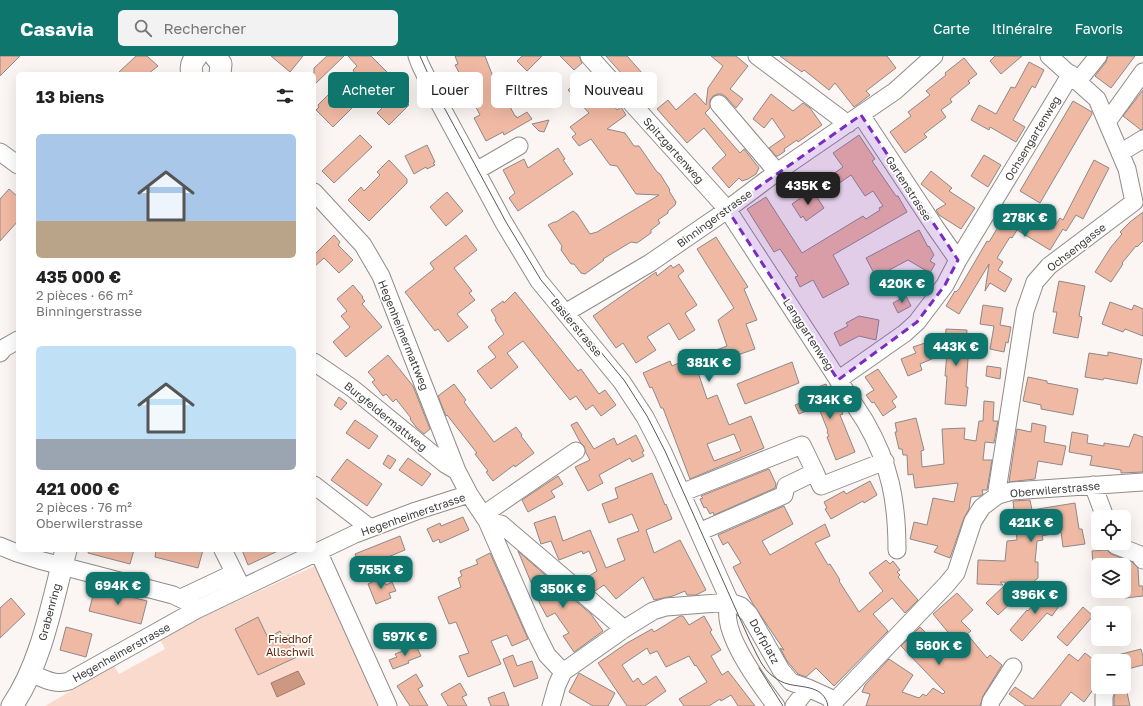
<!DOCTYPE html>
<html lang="fr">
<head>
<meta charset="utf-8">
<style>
	body { margin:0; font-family:"Golos Text",sans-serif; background:#f2f2f2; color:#222; height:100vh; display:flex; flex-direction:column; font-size:15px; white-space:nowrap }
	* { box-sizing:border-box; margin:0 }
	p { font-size:13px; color:#767676 }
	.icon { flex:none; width:22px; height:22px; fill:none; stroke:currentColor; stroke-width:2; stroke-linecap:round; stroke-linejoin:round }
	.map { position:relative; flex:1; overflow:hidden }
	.panel { position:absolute; left:16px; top:16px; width:300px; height:480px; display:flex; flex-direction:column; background:#fff; border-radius:6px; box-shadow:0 4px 16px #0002 }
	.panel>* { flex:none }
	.top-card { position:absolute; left:328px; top:16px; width:380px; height:36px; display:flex; gap:8px }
	.buttons { position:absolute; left:1091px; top:454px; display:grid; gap:8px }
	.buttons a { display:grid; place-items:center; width:40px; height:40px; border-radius:6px; background:#fff; box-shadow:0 4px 16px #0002; font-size:20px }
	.price { position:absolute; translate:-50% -34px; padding:0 9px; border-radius:8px; background:#0f766e; color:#fff; font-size:13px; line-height:26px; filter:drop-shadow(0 1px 2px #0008) }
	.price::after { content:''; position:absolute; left:50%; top:24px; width:12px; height:9px; margin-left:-6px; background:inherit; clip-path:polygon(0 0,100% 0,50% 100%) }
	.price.on { background:#222; color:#fff }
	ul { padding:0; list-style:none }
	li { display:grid; align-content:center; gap:8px; height:212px; padding:0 20px }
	li span { display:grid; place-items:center; height:124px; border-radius:6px; color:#555 }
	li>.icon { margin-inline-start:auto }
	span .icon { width:72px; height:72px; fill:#fffc; stroke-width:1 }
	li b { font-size:17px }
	h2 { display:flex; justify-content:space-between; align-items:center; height:48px; padding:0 20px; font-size:17px }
	.pill { padding:0 14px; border-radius:6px; background:#fff; box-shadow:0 4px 16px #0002; font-size:14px; line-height:36px }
	.pill.on { background:#0f766e; color:#fff }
	header { display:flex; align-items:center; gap:24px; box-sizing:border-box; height:56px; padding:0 20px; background:#0f766e; color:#fff }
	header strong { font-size:19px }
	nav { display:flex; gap:22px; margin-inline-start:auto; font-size:14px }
	.search { width:280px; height:36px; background:#f2f2f2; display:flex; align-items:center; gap:10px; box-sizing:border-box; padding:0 14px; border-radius:6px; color:#767676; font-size:15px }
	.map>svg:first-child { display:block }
	.green { fill:#fadacd }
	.water { fill:#cd9882; stroke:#a27c6d }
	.building { fill:#f0b9a3; stroke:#8e8987; fill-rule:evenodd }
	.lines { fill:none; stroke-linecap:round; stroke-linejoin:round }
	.minor-casing { stroke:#918c8a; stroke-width:19 }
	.major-casing { stroke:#918c8a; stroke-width:23 }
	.minor { stroke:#fff; stroke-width:17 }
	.major { stroke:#fff; stroke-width:21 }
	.tram { stroke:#5d5b59; stroke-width:1 }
	.marked { fill:#7b2cbf; fill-opacity:0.2; stroke:#7b2cbf; stroke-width:3; stroke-dasharray:8 5; stroke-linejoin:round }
	.labels { text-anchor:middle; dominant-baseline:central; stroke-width:3.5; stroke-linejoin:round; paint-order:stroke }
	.street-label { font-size:11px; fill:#3e3c3b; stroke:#fff }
	.park-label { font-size:11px; fill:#612100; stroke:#fff }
</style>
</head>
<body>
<header>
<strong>Casavia</strong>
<div class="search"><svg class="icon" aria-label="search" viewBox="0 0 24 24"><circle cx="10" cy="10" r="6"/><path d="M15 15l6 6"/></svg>Rechercher</div>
<nav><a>Carte</a><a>Itinéraire</a><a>Favoris</a></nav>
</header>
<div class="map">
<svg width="1143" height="650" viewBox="0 0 1143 650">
	<rect width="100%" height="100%" fill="#fbf5f3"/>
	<!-- green -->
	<path class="green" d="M319 508 388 650H45L114 610 119 618 165 593 160 583 185 569Z"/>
	<!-- water -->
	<path class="water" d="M298 615 305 628 277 641 271 627Z"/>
	<!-- building -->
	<path class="building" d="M0 0H20L0 20Z
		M136 0H147L158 10 148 18H117Z
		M271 0H303L290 16Z
		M327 0H344L314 29V12Z
		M348 0H371L394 23 388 28 409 49 389 69 377 57 386 48 374 36 372 38 369 35 333 71 316 54 319 51 318 49 338 29 340 31 353 19 354 16 353 14 357 10Z
		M455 0H485L495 26 496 25 515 60H516L517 62 527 56 532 63 504 79 503 76 486 85 474 62 480 59 469 38 470 37 455 9 458 8Z
		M522 0H542L527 15 517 5Z
		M560 0H579L582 7 574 14Z
		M606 0H627L650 26 639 37Z
		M711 0H736L748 10 730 33 743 43 736 52 726 41 722 38H718L713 40 710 44V52L705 57 740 97 744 93 759 112 756 118 748 123 742 125 739 122 729 132 712 112 726 99 704 72 687 87 657 53 668 44 676 54 695 37 706 49 708 32 723 10Z
		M780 0H887L896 12 866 35 870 39 854 51 835 27 829 34 804 14 802 16Z
		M995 0H1022L1001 18 990 5Z
		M1108 0H1135L1111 32 1095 20 1106 6Z
		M964 2 977 18 968 25 970 27 950 43 952 46 941 54 946 61 924 78 927 81 905 97 890 76 911 60 908 56 930 39 926 35 946 19 945 17Z
		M1029 6 1044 14 1035 32 1032 30 1013 64 1025 71 1016 86 990 71 989 74 971 64 979 49 996 58 1011 31 1015 32Z
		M585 19 606 43 608 42 617 54 621 51 626 59 607 73 625 77 634 90H639L657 116 660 118 670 134 669 135 676 146 675 149 668 155V157L658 164 660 167 651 174V177L637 187 631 186 603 203 604 204 585 218 581 217 574 208H571L561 194 562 190 548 169 554 166H556L573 155 577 158 590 178 597 176 659 139 636 138 617 110 610 109 591 83 579 90 572 81 576 78 570 71 589 57 568 34Z
		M1143 34V73L1141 74 1123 60Z
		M771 38 793 55 803 47 810 52 822 69 798 86 797 84 784 93 785 95 778 100H776L769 92 785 81 772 62 764 72 753 63Z
		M1073 45 1092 56V58L1040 147 1020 135Z
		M549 64 544 76 539 75 532 68Z
		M360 79 372 91 334 127 322 115Z
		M859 79 875 103 872 105 896 140H898L907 156 833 199 849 228 823 242 813 224 800 231 795 221 798 220 780 193 774 196 747 153 766 141 802 197 863 160 866 163 880 154 879 152 883 150 873 135 865 140 851 119 832 132 831 130 830 131 823 121H829L843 111 833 97Z
		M427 89 435 106 433 107 435 109 427 113 426 111 414 118 405 100Z
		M558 92 565 103 563 104 573 118 518 155 509 142 515 137 503 114 524 103 528 112Z
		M984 99 1001 109 988 131 971 120Z
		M389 104 407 123V127L369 165 348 144 361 131 364 135 380 119 377 116Z
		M1094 104 1109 112 1083 163 1076 159 1066 175 1063 173 1050 194 1017 174 1012 182 1010 181 997 202 1003 206 998 214 1012 223 1005 236 990 227 985 235 989 208 959 258 946 250 955 235 956 236 959 233 987 185 989 186 1009 153 1037 170 1040 165 1053 173 1060 162 1063 164Z
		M931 115 952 132 949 135 975 152 961 173 939 159 936 154 946 148 921 128Z
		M9 133 18 141V165L0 185V143Z
		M812 134 824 152 806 165 803 160 801 162 792 148Z
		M447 136 463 155 446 170 430 151Z
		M1143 156V185L1137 191 1136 190 1122 207 1123 208 1111 226 1095 216 1111 191 1122 178 1120 176 1130 166Z
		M919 174 928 191 929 190 934 199 930 205 935 208 930 217 908 204 876 221 866 202Z
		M334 179 340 186 338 189 353 204 339 217 324 202 314 211V199Z
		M466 179 477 194 454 212 472 235 469 237 475 244 457 258 468 271 448 286 438 273 435 275 405 236 434 213 430 207Z
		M716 181 748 231 744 233 757 264 746 268 755 293 697 313 707 343 717 339 729 369 751 360 764 392 690 423 663 352H661L652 331 650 332 643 317 670 305 672 310 692 301 693 303 727 290 718 264 734 252 697 193ZM734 378 741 395 714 405 707 388Z
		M679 208 684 215 678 220 697 249 685 257 695 274 679 284 669 267 647 281 656 294 636 307 623 287 616 292 593 260 656 216 657 220 671 209 673 212Z
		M1059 225 1085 230 1079 260 1082 261 1078 282 1053 277 1057 256H1053Z
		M353 229 363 241 362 242 365 245 362 248 382 271 346 301 333 286 350 271 341 260 347 255 337 243Z
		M515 236 578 315 581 313 599 338 605 334 616 349 601 360 593 349 586 354 576 340 570 344 523 285 507 297 518 311 491 333 477 315 496 301 488 291 504 278 495 264 496 262 491 254 503 245 504 247Z
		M906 240 911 250 898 257 893 247Z
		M1110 246 1132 254 1134 249 1143 253V280L1125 273 1123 276 1102 268Z
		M983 249 1003 252 1000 269 1011 271 1008 287 1006 286 1004 296 990 293 994 270 980 268Z
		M859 260 879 264 876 284 859 280 840 290 834 277 848 270 846 267Z
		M946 273 967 274 965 302 968 303 966 331H968L966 350 945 348 947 320H945L947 297 944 298Z
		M928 286 934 302 920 308 922 314 908 320 901 303 916 297 913 291Z
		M1108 296 1142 303 1137 328 1104 322 1103 324 1085 321 1089 297 1108 300Z
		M388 299 413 330 430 373 424 378 416 371 410 363 411 362 396 343 393 346 386 338 383 340 372 326 375 324 368 316Z
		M792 306 799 327 745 348 737 328Z
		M987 310 1001 312 1000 323 986 320Z
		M878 313 897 341 892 345 896 351 883 360 874 346 872 347 866 339 874 334 865 321Z
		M1028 321 1047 325V327L1078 333 1073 359 1041 353V349L1023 345Z
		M454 328 466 344 464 346 494 386 516 371 522 379 521 380 534 397 515 411 514 409 493 425 486 416 488 415 475 398 477 397 447 359 446 360 438 340Z
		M826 328 830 340H832L834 345 837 344 843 358 840 359 855 396 836 404 827 381 829 380 827 376 828 375 818 350 799 358 795 349 810 343 807 335Z
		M339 341 347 347 341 354 334 349Z
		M984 345 994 346 993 365H998L994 387 985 386 983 404H992L987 434H982L983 438 980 440 971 441 969 453 964 462 950 502 934 496 938 490 910 483 914 466 927 469 933 442 954 446 958 427 915 432 913 418 908 419 907 399H903L902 393H899L895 376H897L895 367 916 362 924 394 921 395 922 411 944 408 942 373 965 372 964 383 976 385 979 365H983Z
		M355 364 378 380 369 393 346 377Z
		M577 366 594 393 614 382 617 389 636 379 644 395 642 396 644 400 632 406 630 402 599 419 603 427 588 435 575 411 590 404 586 397 584 390 580 386 571 369Z
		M1032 367 1046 370 1044 386 1066 390 1062 409 1038 405 1035 423 1009 426 1017 373 1031 376Z
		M1072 376 1088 379 1087 387 1104 390V387L1129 391 1134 378 1143 381V416L1121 417V414L1090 409 1092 400 1069 396Z
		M388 399 396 404 390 413 383 408Z
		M408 402 431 418 422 430 399 414Z
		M347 403 382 428 367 450 331 424Z
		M769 413 776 428 775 432 714 459 713 456 710 458 706 451 704 452 700 443 703 442 701 440Z
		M652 417 665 449 666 448 672 463 646 474 654 497 680 484 706 534 696 539H687L685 535 673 540 654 544 643 521 616 543 604 529 595 535 588 529 584 523 597 515 589 495 583 498 582 495 559 504 551 485 541 488 534 467 555 460 563 485 590 474 606 512 625 504 617 483 639 475 632 458 609 467 602 448 618 442 615 432Z
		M558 420 563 428 551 435 555 441 528 456 522 444Z
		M870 425 877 439 864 447 863 445 831 463 825 453 827 452 824 446 844 435 846 438Z
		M1030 444 1032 454 1075 447 1079 473H1082L1085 488 1063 491 1061 476 1042 480 1043 484 1037 485 1035 506H1038V522L1032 527 1000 526 1003 529 977 528 978 504 1005 505 1007 485 1017 484 1013 445Z
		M784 450 793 468 762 485 770 499 825 468 830 480 815 487 828 509 830 508 840 524 839 525 859 556 883 535 869 517 886 504 890 508 893 505 900 514 897 516 900 519 898 521 918 544 905 557 892 542 873 558 888 575 834 630 816 612 806 621 798 618 787 605 780 592 784 594 753 548 733 511 741 507 728 486 723 489 718 479Z
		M463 461 469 474 440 487 439 483 433 486 427 473 440 467 441 470Z
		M400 480 405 494 361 512 355 498Z
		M89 494H134L130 508 88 497Z
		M156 494H203L198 512 155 501Z
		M242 494H280L248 509Z
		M1107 494 1111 498 1132 506 1138 512 1139 530H1143V540L1125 542 1124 509H1093L1092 495Z
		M518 495 553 526 563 548 572 542 591 558 603 575 574 596 563 580 569 577 555 557 547 561 540 548Z
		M490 497 528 583 512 590 507 579 491 585 501 608 468 621 459 600 469 597 456 566 449 568 438 541 461 531 458 522 462 520 460 515 478 508 476 504Z
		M382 521 386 529 392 526 396 535 389 537 391 542 376 548 368 528Z
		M1004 530 1016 542 998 559 986 547Z
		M95 532 147 545 141 568 89 555Z
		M1043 536 1061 547 1052 560 1047 557 1022 585 1010 574 1027 554 1028 555Z
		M957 537 973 554 961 565 971 575 967 578 987 602 990 599 1002 609 983 640 980 650H866L870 638 862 636 865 629 889 603 913 619 902 636 919 642 923 638 926 640 933 632 943 638 945 636 901 590 920 571 940 591 952 581 933 558Z
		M11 542 25 558 0 582V552Z
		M1083 551 1093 560 1067 590 1057 581Z
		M680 560H683L689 569 704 560 712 574 710 576 721 594 711 600 722 619 728 615 755 650H738L731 639 721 645 720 643 709 650H684L679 643 707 626 696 609 695 610 689 600 666 611 657 595 650 598 647 592 622 609 633 626 638 622 643 629 656 620 666 635 645 650H627L598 607 627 587 652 573 654 576Z
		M258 561 268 582 280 575 283 582 289 579 299 600 258 619 235 573Z
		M66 571 92 578 86 601 60 594Z
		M416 590 421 600 408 605 409 607 393 613 389 604 397 601 395 598Z
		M1141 593 1143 601V609L1124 614V605H1107L1106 602Z
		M1085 597 1098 607V627L1084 646 1071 636 1060 650H1026L1009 638 1015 631 1033 643 1069 598 1078 605Z
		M513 599 517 610 532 605 538 622 514 631 503 603Z
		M579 617 615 637 608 650H593L569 636Z
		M416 618 423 630 418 633 428 650H410L397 630Z
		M460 627 467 639 462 641 467 650H448L441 638Z
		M1126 632 1130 650H1114V642L1116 634Z
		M504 636 509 650H491L488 642Z"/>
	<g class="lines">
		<defs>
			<path id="minor" d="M417 0 420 8 437 43 476 115 504 167 539 225 622 326 645 361 663 396 730 546
				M589 0 727 153 865 365C890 408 897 445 897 494
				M757 0 848 68
				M1078 25 1098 0
				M719 48 777 116
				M861 59 935 171 958 204
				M1107 66 1143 16
				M0 96 18 109
				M1120 97 1143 83
				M476 115 519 90
				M314 136 363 189 381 220 457 415 469 438 487 465 536 577 547 599 563 616
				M565 257 650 207 717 161 777 116 895 35 934 0
				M0 297 4 292 18 284
				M314 306 352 332 445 408 457 415
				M838 324 905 277 917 266 945 229 958 204 1071 18
				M815 416 821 430 885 405
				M314 429 370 472
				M1093 429 1105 461
				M681 437 802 389 815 416 786 430 784 439 699 476
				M998 439 997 435 1025 255 1035 226 1049 210 1134 146 1127 113 1097 43 1049 0
				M483 459 576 395
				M487 465 501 468 624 573
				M1114 487 1115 489 1138 498 1143 504
				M0 490 17 497 39 504 173 539 192 548 196 554
				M223 494 240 528
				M318 495 388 650
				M181 542 234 517
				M730 546C717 572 760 629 776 650
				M30 617C43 622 55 630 69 625L196 554 355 478 416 455 469 438
				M833 647 946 529 956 517 973 465 982 451 998 439 1012 435 1143 426
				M551 650 557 629 563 616 624 573 653 555 666 551 730 546 741 550 749 558 781 614 791 626 808 632 828 641 831 644 834 650
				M794 650 808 632
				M990 650 991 645 1013 611
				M1104 650V640L1107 631"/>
			<path id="major" d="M215 0 221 8 220 18
				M192 18C190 11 192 5 197 0
				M12 650C42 606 52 546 66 494"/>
		</defs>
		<!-- minor casing -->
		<use href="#minor" class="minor-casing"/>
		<!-- major casing -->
		<use href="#major" class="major-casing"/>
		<!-- minor -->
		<use href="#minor" class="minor"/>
		<!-- major -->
		<use href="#major" class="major"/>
		<!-- tram -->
		<path class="tram" d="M420 0 439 42 506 166 541 224 624 324 647 360 665 395 750 585C757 598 762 613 774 621 778 624 783 627 788 628 803 632 824 629 828 650
			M759 612 783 650"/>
	</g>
	<!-- marked area -->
	<path class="marked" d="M861 59 958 204 945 229 917 266 838 324 727 153Z"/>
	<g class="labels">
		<!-- street labels -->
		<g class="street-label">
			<text transform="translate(1032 82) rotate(-59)">Ochsengartenweg</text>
			<text transform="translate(674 94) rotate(48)">Spitzgartenweg</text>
			<text transform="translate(909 132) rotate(57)">Gartenstrasse</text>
			<text transform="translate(714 162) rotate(-36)">Binningerstrasse</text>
			<text transform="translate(1076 191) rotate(-38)">Ochsengasse</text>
			<text transform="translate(577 271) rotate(50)">Baslerstrasse</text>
			<text transform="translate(809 278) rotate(57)">Langgartenweg</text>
			<text transform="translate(404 279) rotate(68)">Hegenheimermattweg</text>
			<text transform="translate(386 360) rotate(39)">Burgfeldermattweg</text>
			<text transform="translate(1055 433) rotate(-5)">Oberwilerstrasse</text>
			<text transform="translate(413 458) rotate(-19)">Hegenheimerstrasse</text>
			<text transform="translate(49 556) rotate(-75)">Grabenring</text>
			<text transform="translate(765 585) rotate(61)">Dorfplatz</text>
			<text transform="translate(121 596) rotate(-29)">Hegenheimerstrasse</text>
		</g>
		<!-- park labels -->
		<g class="park-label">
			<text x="290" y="582">Friedhof<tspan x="290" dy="13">Allschwil</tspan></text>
		</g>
	</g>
</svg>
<div class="buttons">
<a><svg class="icon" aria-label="locate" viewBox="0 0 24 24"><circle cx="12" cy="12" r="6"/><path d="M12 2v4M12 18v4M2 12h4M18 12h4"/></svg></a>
<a><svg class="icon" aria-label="layers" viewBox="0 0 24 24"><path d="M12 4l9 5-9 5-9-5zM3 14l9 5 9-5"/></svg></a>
<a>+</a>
<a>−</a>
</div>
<b class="price on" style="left:808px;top:150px">435K €</b>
<b class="price" style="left:1025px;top:182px">278K €</b>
<b class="price" style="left:902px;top:248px">420K €</b>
<b class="price" style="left:956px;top:311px">443K €</b>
<b class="price" style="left:709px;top:327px">381K €</b>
<b class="price" style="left:830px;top:364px">734K €</b>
<b class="price" style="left:1031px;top:487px">421K €</b>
<b class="price" style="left:381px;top:534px">755K €</b>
<b class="price" style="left:118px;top:550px">694K €</b>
<b class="price" style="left:563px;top:553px">350K €</b>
<b class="price" style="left:1035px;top:559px">396K €</b>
<b class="price" style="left:405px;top:601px">597K €</b>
<b class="price" style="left:939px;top:610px">560K €</b>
<div class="top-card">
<a class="pill on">Acheter</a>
<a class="pill">Louer</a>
<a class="pill">Filtres</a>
<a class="pill">Nouveau</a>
</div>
<section class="panel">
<h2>13 biens<svg class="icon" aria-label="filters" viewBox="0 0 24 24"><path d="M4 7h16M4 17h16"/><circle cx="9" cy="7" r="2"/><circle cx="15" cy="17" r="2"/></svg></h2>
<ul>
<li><span style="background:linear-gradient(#a9c7e8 70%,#b9a48a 0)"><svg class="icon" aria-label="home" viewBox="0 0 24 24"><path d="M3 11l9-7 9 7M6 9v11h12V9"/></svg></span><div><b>435 000 €</b><p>2 pièces · 66 m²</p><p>Binningerstrasse</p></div></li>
<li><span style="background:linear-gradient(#bfe0f5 75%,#9aa5b1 0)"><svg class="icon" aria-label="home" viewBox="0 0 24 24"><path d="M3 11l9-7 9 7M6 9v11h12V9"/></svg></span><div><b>421 000 €</b><p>2 pièces · 76 m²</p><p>Oberwilerstrasse</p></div></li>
</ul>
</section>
</div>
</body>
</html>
